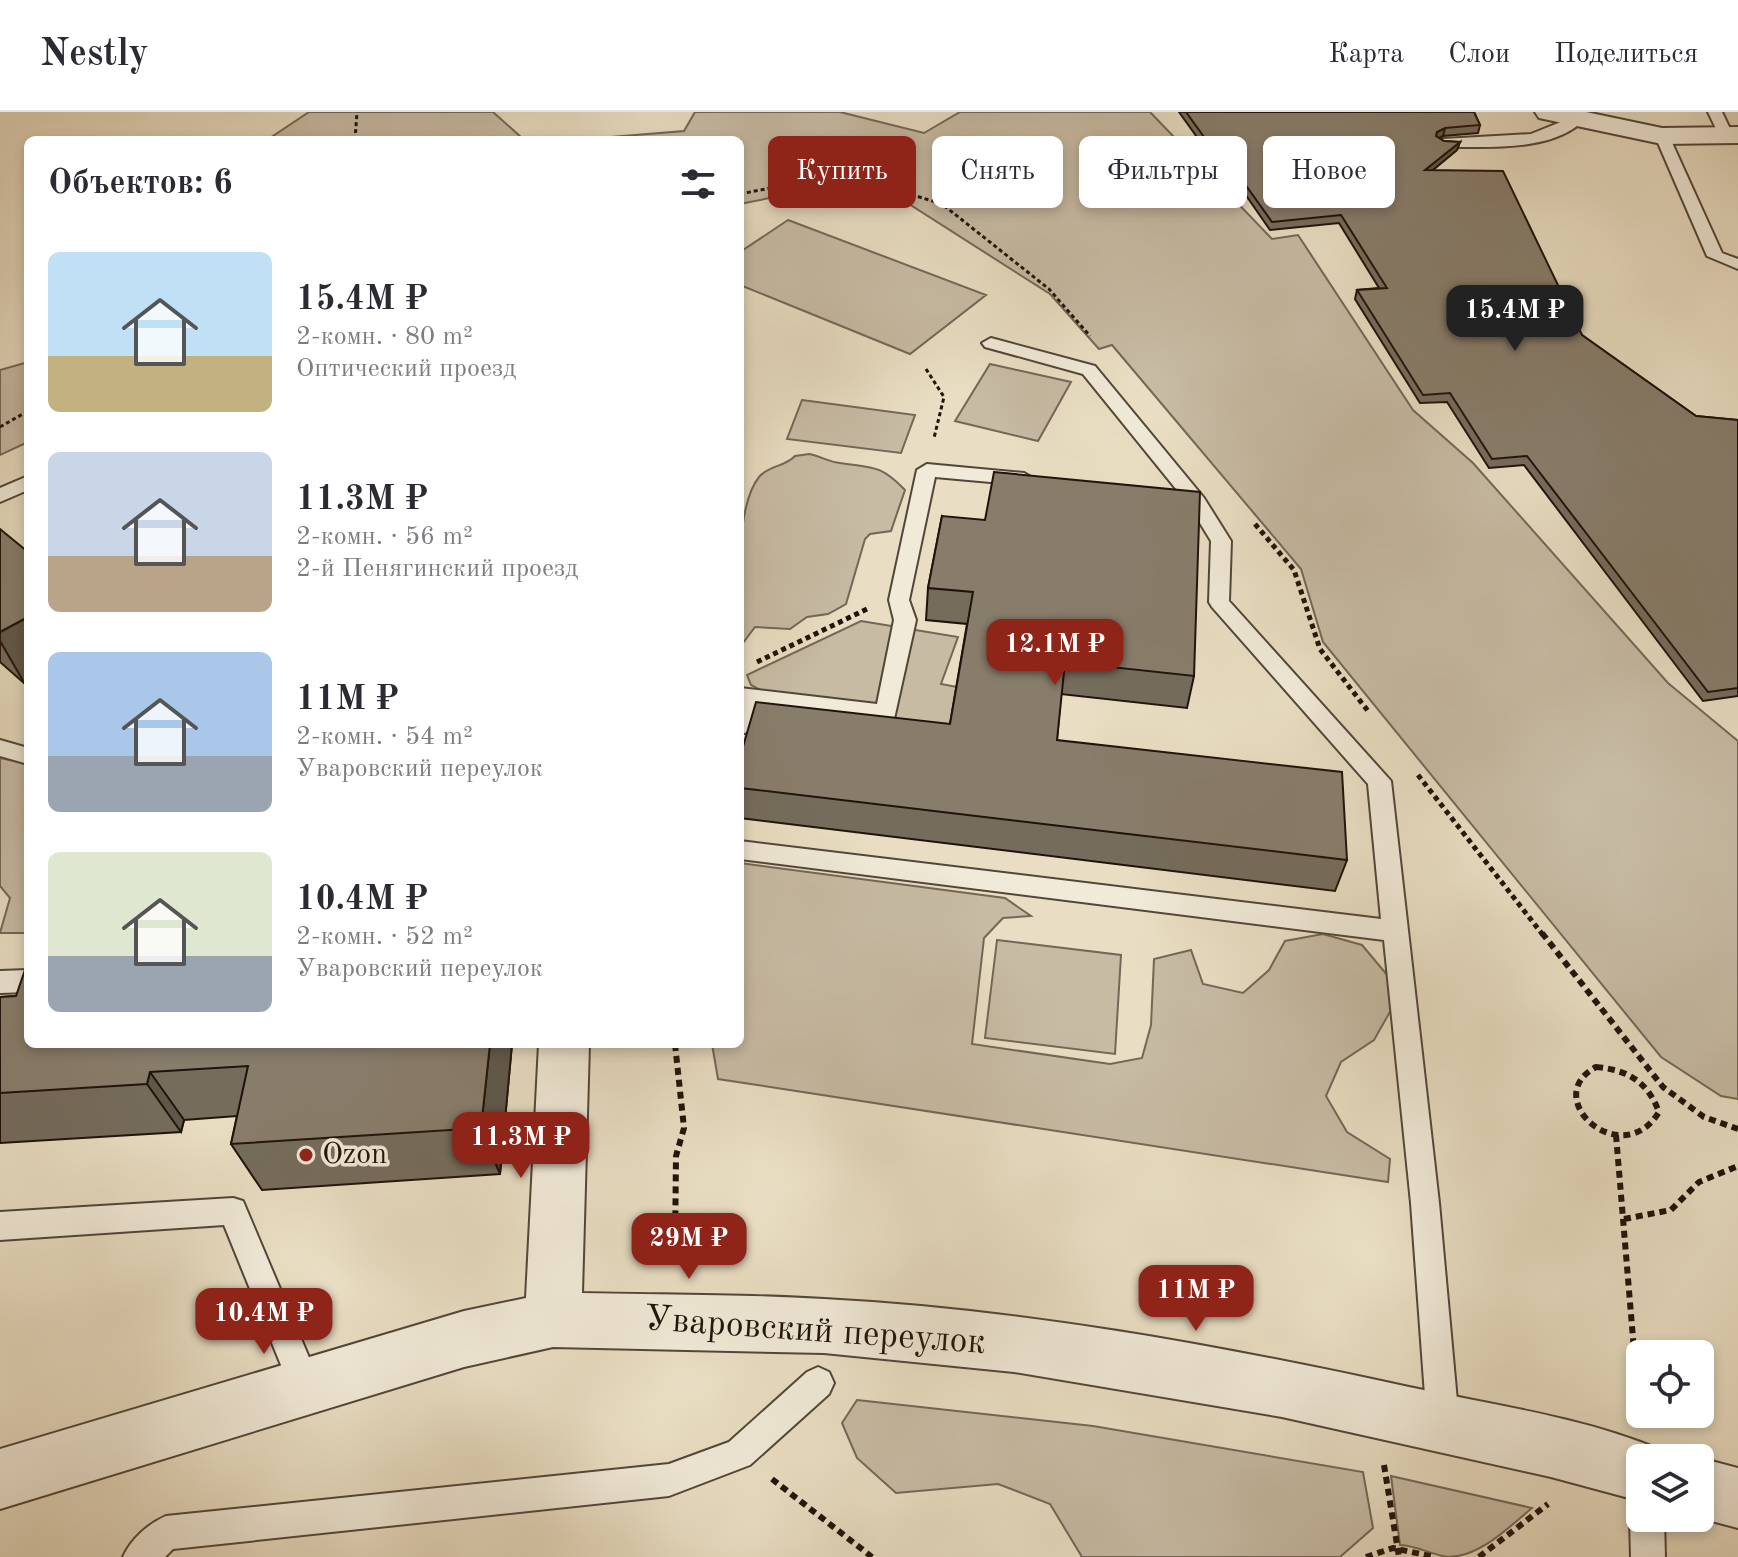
<!DOCTYPE html>
<html lang="ru">
<head>
<meta charset="utf-8">
<style>
	body { margin:0; font-family:"Old Standard TT",serif; background:#f7f7f7; color:#2b2b33; height:100vh; display:flex; flex-direction:column; font-size:30px; white-space:nowrap }
	* { box-sizing:border-box; margin:0 }
	p { font-size:26px; color:#7c7c81 }
	.icon { flex:none; width:44px; height:44px; fill:none; stroke:currentColor; stroke-width:2; stroke-linecap:round; stroke-linejoin:round }
	.map { position:relative; flex:1; overflow:hidden }
	.details { position:absolute; left:24px; top:24px; width:720px; height:912px; display:flex; flex-direction:column; background:#fff; border-radius:12px; box-shadow:0 4px 12px #0003 }
	.details>* { flex:none }
	.top-card { position:absolute; left:768px; top:24px; width:760px; height:72px; display:flex; gap:16px }
	.fabs { position:absolute; left:1626px; top:1228px; display:grid; gap:16px }
	.fabs a { display:grid; place-items:center; width:88px; height:88px; border-radius:12px; background:#fff; box-shadow:0 4px 12px #0003; font-size:40px }
	.price { position:absolute; translate:-50% -68px; padding:0 18px; border-radius:16px; background:#8f2418; color:#fff; font-size:26px; line-height:52px; filter:drop-shadow(0 2px 4px #0008) }
	.price::after { content:''; position:absolute; left:50%; top:48px; width:24px; height:18px; margin-left:-12px; background:inherit; clip-path:polygon(0 0,100% 0,50% 100%) }
	.price.current { background:#222; color:#fff }
	ul { padding:0; list-style:none }
	li { display:flex; align-items:center; gap:24px; height:200px; padding:0 24px }
	li span { display:grid; place-items:center; flex:none; width:224px; height:160px; border-radius:12px; color:#555 }
	li>.icon { margin-inline-start:auto }
	span .icon { width:96px; height:96px; fill:#fffc; stroke-width:1 }
	li b { font-size:34px }
	h2 { display:flex; justify-content:space-between; align-items:center; height:96px; padding:0 24px; font-size:34px }
	.chip { padding:0 28px; border-radius:12px; background:#fff; box-shadow:0 4px 12px #0003; font-size:28px; line-height:72px }
	.chip.current { background:#8f2418; color:#fff }
	header { display:flex; align-items:center; gap:48px; box-sizing:border-box; height:112px; padding:0 40px; background:#fff; border-bottom:2px solid #e1e1e2 }
	header strong { font-size:38px }
	nav { display:flex; gap:44px; margin-inline-start:auto; font-size:28px }
	.map>svg:first-child { display:block }
	.green { fill:#c7bba4; stroke:#736758; stroke-width:2 }
	.lines { fill:none; stroke-linecap:round; stroke-linejoin:round }
	.service-casing { stroke:#524639; stroke-width:4 }
	.minor-casing { stroke:#524639; stroke-width:4 }
	.path-far2 { stroke:#1f130b; stroke-width:3; stroke-dasharray:4 3; stroke-linecap:butt }
	.path-far1 { stroke:#1f130b; stroke-width:5; stroke-dasharray:5 4; stroke-linecap:butt }
	.path { stroke:#1f130b; stroke-width:6; stroke-dasharray:7 5; stroke-linecap:butt }
	.service { fill:#f1ead8; fill-rule:evenodd }
	.minor { fill:#f1ead8; fill-rule:evenodd }
	.wall { fill:#756c5c; stroke:#1f130b; stroke-width:2 }
	.shaded-wall { fill:#5f584b; stroke:#1f130b; stroke-width:2 }
	.building { fill:#887d6b; stroke:#1f130b; stroke-width:2 }
	.poi-dot { fill:#8f2418; stroke:#f1ead8; stroke-width:3 }
	.labels { text-anchor:middle; dominant-baseline:central; stroke-width:7; stroke-linejoin:round; paint-order:stroke }
	.poi-label { font-size:30px; fill:#1f130b; stroke:#f1ead8; text-anchor:start }
	.near-street-label { font-size:36px; fill:#1f130b; stroke:#f1ead8 }
</style>
</head>
<body>
<header>
<strong>Nestly</strong>
<nav><a>Карта</a><a>Слои</a><a>Поделиться</a></nav>
</header>
<div class="map">
<svg width="1738" height="1445" viewBox="0 0 1738 1445">
	<rect width="100%" height="100%" fill="#e9dec3"/>
	<filter id="stains"><feTurbulence type="fractalNoise" baseFrequency=".0025" numOctaves="4"/><feColorMatrix values="0 0 0 0 .2 0 0 0 0 .09 0 0 0 0 .02 0 0 0 .5 -.17"/></filter>
	<radialGradient id="worn" r=".72"><stop offset=".6" stop-color="#630" stop-opacity="0"/><stop offset="1" stop-color="#630" stop-opacity=".3"/></radialGradient>
	<!-- green -->
	<path class="green" d="M309 0H493L522 26 528 28H267Z
		M695 0H840L924 21 960 0H1150L1272 127 1298 123 1413 298 1473 351 1668 571 1738 629V987L1721 984 1661 945 1323 530 1301 457 1112 233 1099 237 1050 182 901 87 844 71 740 92V28H574L684 19Z
		M788 108 986 183 910 242 740 173V140Z
		M28 250V330L0 343V258Z
		M990 252 1071 270 1038 329 955 309Z
		M802 288 915 303 901 341 787 327Z
		M809 342C820 344 829 350 840 351 872 356 880 352 905 378L891 419 870 422 865 427 846 492 828 502 807 505 790 517 755 515 740 535C740 493 733 397 759 365 769 353 785 355 795 344Z
		M861 509 958 525 941 572 1000 583 996 617 827 613 751 573 747 563Z
		M0 646 28 652V821H0L10 786 0 774Z
		M740 751 1005 786 1031 804 1003 806 984 826 972 932 1110 952 1142 946 1151 913 1154 847 1191 838 1203 872 1243 881 1269 858 1285 829 1323 822 1362 833 1388 864 1391 898 1374 928 1341 950 1326 984 1347 1020 1390 1047 1388 1070 718 967 712 932H740Z
		M997 828 1121 843 1115 942 985 926Z
		M857 1288 1093 1314 1363 1360 1373 1416 1340 1445H1082L1050 1392 998 1372 896 1381 857 1346 842 1311Z
		M1391 1364 1532 1396C1509 1415 1480 1445 1448 1445 1432 1443 1418 1434 1400 1433Z"/>
	<g class="lines">
		<defs>
			<path id="service" d="M1708 0H1722L1732 21 1738 23V31L1721 27Z
				M1578 3 1585 7C1552 41 1487 34 1443 35L1436 31 1443 27 1531 22Z
				M1662 20 1669 24 1722 141 1738 147V157L1707 144 1655 24Z
				M991 226 1095 254 1204 386 1231 429 1229 489 1391 669 1439 1091 1459 1311 1454 1322 1443 1327 1432 1322 1427 1311 1411 1091 1384 828 740 747V729L1381 807 1368 672 1212 495 1209 490 1211 429 1189 393 1083 262 985 235 982 231Z
				M927 352 1024 361 1034 367 1024 373 935 365 909 488 916 508 894 607 886 609 757 594 748 620 740 622V576L877 592 894 508 889 488 917 358Z
				M28 364V378L0 390V376Z
				M0 628 28 636V652L0 644Z
				M28 858V880L0 881V859Z
				M233 1086 243 1089 321 1274 316 1285 305 1290 294 1285 224 1113 0 1128V1100Z
				M818 1255 829 1260 834 1271 829 1282 750 1353 669 1384 173 1437 165 1445H123C131 1427 148 1412 166 1404L669 1352 729 1330 807 1260Z
				M1640 1392V1406H1664L1665 1445H1631L1630 1406 1635 1394Z"/>
			<path id="minor" d="M1535 0H1586L1662 16 1738 15V31L1662 32 1539 6Z
				M539 932H589L582 1181C662 1183 743 1182 824 1187 1020 1197 1217 1233 1409 1275 1493 1293 1582 1305 1661 1338L1664 1346H1640V1389L1551 1365 1282 1305 1014 1260 824 1241 553 1235 464 1255 0 1397V1337L464 1199 526 1186Z
				M1700 1346 1738 1356V1416L1700 1406Z"/>
		</defs>
		<!-- service casing -->
		<use href="#service" class="service-casing"/>
		<!-- minor casing -->
		<use href="#minor" class="minor-casing"/>
		<!-- path-far2 -->
		<path class="path-far2" d="M355 28 357 0
			M740 82 816 67H861L942 92 1049 177 1090 224
			M926 257 944 285 934 326
			M0 315 28 299"/>
		<!-- path-far1 -->
		<path class="path-far1" d="M1255 412 1294 458 1320 537 1368 599
			M757 550 867 497
			M1418 663 1543 823"/>
		<!-- path -->
		<path class="path" d="M1542 821 1663 975 1704 1005 1738 1017
			M675 932 684 1016 676 1044 675 1135
			M1596 955C1628 958 1647 969 1659 1000 1622 1061 1538 986 1596 955Z
			M1616 1023 1637 1274
			M1624 1107 1671 1098 1699 1070 1738 1054
			M1384 1353 1399 1445
			M772 1367 872 1445
			M1366 1445 1393 1436 1434 1445
			M1479 1445 1548 1392"/>
		<!-- service -->
		<use href="#service" class="service"/>
		<!-- minor -->
		<use href="#minor" class="minor"/>
	</g>
	<!-- wall -->
	<path class="wall" d="M1179 0H1474L1480 13 1478 21 1443 24 1439 26 1444 29 1460 30 1457 38 1433 58 1582 223 1696 304 1738 308V584L1703 589 1524 353 1489 356 1447 290 1420 291 1355 187 1357 178 1379 176 1339 111 1270 118 1236 69 1229 70Z
		M942 404 1194 564 1187 596 1061 582 1057 628 1347 748 1335 779 740 706V645L950 612 967 512 926 508 928 476Z
		M0 417 25 572 0 550Z
		M16 884 28 932H512L500 1062 262 1078 231 1032 237 1004 184 1008 181 1020 0 1031V885Z"/>
	<!-- shaded-wall -->
	<path class="shaded-wall" d="M1445 16 1443 24 1435 28 1437 20Z
		M1460 30 1457 38 1423 66 1425 58Z
		M28 505V571L25 572 0 529V520Z
		M490 932H512L500 1062 481 1016Z
		M150 960 184 1008 181 1020 147 972Z"/>
	<!-- building -->
	<path class="building" d="M1186 0H1474L1480 13 1445 16 1437 20 1436 24 1444 29 1460 30 1425 58 1503 59 1582 223 1696 304 1738 308V576L1708 580 1527 344 1492 347 1450 281 1423 283 1357 178 1387 176 1341 103 1272 110 1237 61H1230Z
		M994 360 1200 380 1194 564 1065 550 1057 628 1342 660 1347 748 740 676V645L756 590 950 612 973 480 928 476 942 404 985 408Z
		M0 417 28 440V505L0 520Z
		M27 852H28V932H490L481 1016 231 1032 248 954 150 960 147 972 0 981V885L16 884Z"/>
	<!-- markers -->
	<circle class="poi-dot" cx="306" cy="1043" r="8"/>
	<g class="labels">
		<!-- poi labels -->
		<g class="poi-label">
			<text x="322" y="1043">Ozon</text>
		</g>
		<!-- near-street labels -->
		<g class="near-street-label">
			<text transform="translate(815 1220) rotate(4)">Уваровский переулок</text>
		</g>
	</g>
	<rect width="100%" height="100%" filter="url(#stains)"/>
	<rect width="100%" height="100%" fill="url(#worn)"/>
</svg>
<div class="fabs">
<a><svg class="icon" aria-label="locate" viewBox="0 0 24 24"><circle cx="12" cy="12" r="6"/><path d="M12 2v4M12 18v4M2 12h4M18 12h4"/></svg></a>
<a><svg class="icon" aria-label="layers" viewBox="0 0 24 24"><path d="M12 4l9 5-9 5-9-5zM3 14l9 5 9-5"/></svg></a>
</div>
<b class="price current" style="left:1515px;top:241px">15.4M ₽</b>
<b class="price" style="left:1055px;top:575px">12.1M ₽</b>
<b class="price" style="left:521px;top:1068px">11.3M ₽</b>
<b class="price" style="left:689px;top:1169px">29M ₽</b>
<b class="price" style="left:1196px;top:1221px">11M ₽</b>
<b class="price" style="left:264px;top:1244px">10.4M ₽</b>
<div class="top-card">
<a class="chip current">Купить</a>
<a class="chip">Снять</a>
<a class="chip">Фильтры</a>
<a class="chip">Новое</a>
</div>
<section class="details">
<h2>Объектов: 6<svg class="icon" aria-label="filters" viewBox="0 0 24 24"><path d="M4 7h16M4 17h16"/><circle cx="9" cy="7" r="2"/><circle cx="15" cy="17" r="2"/></svg></h2>
<ul>
<li><span style="background:linear-gradient(#bfe0f5 65%,#c2b280 0)"><svg class="icon" aria-label="home" viewBox="0 0 24 24"><path d="M3 11l9-7 9 7M6 9v11h12V9"/></svg></span><div><b>15.4M ₽</b><p>2-комн. · 80 m²</p><p>Оптический проезд</p></div></li>
<li><span style="background:linear-gradient(#c9d6e8 65%,#b9a48a 0)"><svg class="icon" aria-label="home" viewBox="0 0 24 24"><path d="M3 11l9-7 9 7M6 9v11h12V9"/></svg></span><div><b>11.3M ₽</b><p>2-комн. · 56 m²</p><p>2-й Пенягинский проезд</p></div></li>
<li><span style="background:linear-gradient(#a9c7e8 65%,#9aa5b1 0)"><svg class="icon" aria-label="home" viewBox="0 0 24 24"><path d="M3 11l9-7 9 7M6 9v11h12V9"/></svg></span><div><b>11M ₽</b><p>2-комн. · 54 m²</p><p>Уваровский переулок</p></div></li>
<li><span style="background:linear-gradient(#dfe7d0 65%,#9aa5b1 0)"><svg class="icon" aria-label="home" viewBox="0 0 24 24"><path d="M3 11l9-7 9 7M6 9v11h12V9"/></svg></span><div><b>10.4M ₽</b><p>2-комн. · 52 m²</p><p>Уваровский переулок</p></div></li>
</ul>
</section>
</div>
</body>
</html>
